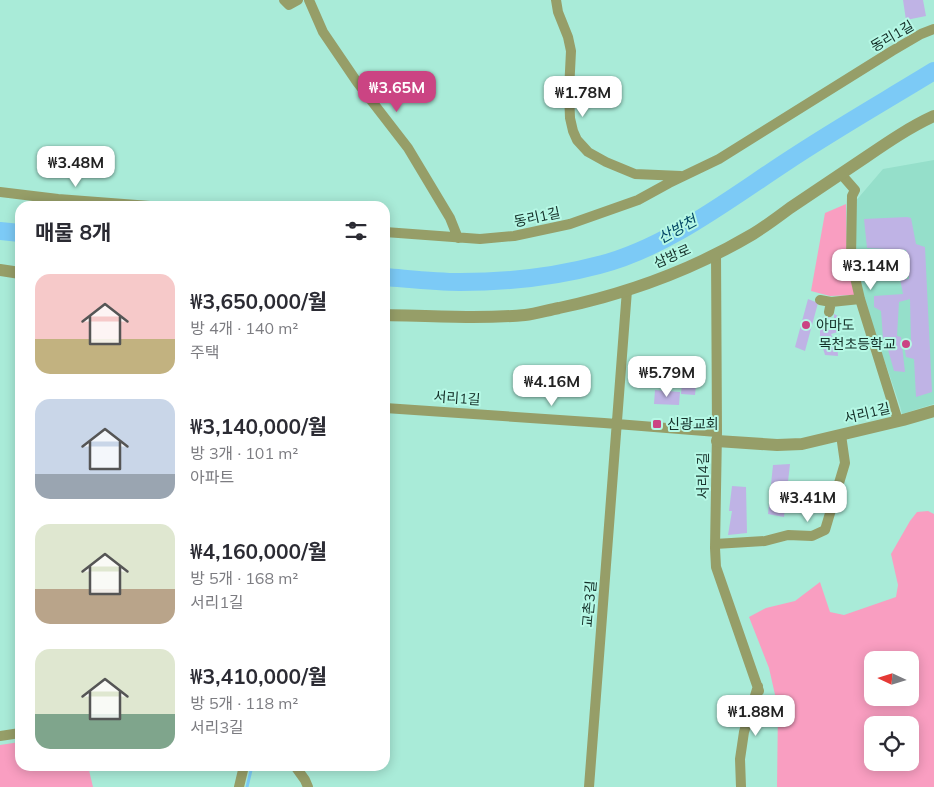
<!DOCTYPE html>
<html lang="ko">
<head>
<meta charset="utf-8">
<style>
	body { margin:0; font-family:Mulish,"Noto Sans KR",sans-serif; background:#f2f2f3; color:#2b2b33; height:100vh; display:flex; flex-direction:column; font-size:19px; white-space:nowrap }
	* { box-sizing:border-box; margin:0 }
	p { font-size:16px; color:#7c7c81 }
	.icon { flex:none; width:28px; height:28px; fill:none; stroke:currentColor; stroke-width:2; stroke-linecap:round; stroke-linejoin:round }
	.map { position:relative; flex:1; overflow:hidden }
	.details { position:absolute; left:15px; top:201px; width:375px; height:570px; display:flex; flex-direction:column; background:#fff; border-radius:15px; box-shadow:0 2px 12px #0003 }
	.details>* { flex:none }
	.needle { width:32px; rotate:274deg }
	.fabs { position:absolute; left:864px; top:651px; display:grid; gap:10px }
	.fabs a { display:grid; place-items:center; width:55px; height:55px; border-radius:10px; background:#fff; box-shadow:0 2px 12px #0003; font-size:25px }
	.price { position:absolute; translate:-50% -42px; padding:0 11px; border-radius:10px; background:#fff; color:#222; font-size:16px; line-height:32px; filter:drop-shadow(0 1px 2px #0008) }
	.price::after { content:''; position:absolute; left:50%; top:30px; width:15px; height:11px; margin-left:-8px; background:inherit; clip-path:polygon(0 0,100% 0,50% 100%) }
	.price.on { background:#cb4483; color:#fff }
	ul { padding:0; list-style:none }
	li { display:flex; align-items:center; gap:15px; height:125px; padding:0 20px }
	li span { display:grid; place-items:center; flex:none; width:140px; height:100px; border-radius:15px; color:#555 }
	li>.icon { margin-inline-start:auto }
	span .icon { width:60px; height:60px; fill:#fffc; stroke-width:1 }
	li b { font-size:21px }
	h2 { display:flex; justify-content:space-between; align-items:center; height:60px; padding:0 20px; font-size:21px }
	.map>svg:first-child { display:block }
	.built { fill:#95dfca }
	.green { fill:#f99ec1; fill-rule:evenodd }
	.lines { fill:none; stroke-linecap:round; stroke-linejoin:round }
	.stream { stroke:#7ccaf6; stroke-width:3 }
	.river { stroke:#7ccaf6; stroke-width:18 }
	.building { fill:#bfb3e5 }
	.minor { stroke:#969e68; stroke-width:10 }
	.tertiary { stroke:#969e68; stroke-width:12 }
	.poi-dot { fill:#cb4483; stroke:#b6f8e5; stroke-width:2 }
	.labels { text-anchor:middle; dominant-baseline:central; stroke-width:4; stroke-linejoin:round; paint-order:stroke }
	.street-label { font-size:14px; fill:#142f28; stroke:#b6f8e5 }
	.poi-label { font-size:14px; fill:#142f28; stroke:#b6f8e5; text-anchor:start }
	.water-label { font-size:15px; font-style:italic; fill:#024664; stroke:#b6f8e5 }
</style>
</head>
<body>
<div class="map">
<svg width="934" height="787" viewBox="0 0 934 787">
	<rect width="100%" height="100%" fill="#a9ebd8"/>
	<!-- built -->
	<path class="built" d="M934 160V404L902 414 900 406 858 283 854 203 883 169Z"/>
	<!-- green -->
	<path class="green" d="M846 204 847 261 855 295 830 296 811 291 825 213Z
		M928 511 934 514V787H777L778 708 769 668 749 617 766 608 795 601 820 582 830 612 844 615 896 597 898 585 891 554 910 521 917 512ZM872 660H910V698H872ZM872 725H910V762H872Z
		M20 742V766H88L93 787H0V745Z"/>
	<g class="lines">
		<!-- stream -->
		<path class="stream" d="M247 787 252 766"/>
		<!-- river -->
		<path class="river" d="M0 231 20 233
			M385 277C410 279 435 282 460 282 507 282 554 277 599 265 666 248 728 200 786 162 834 130 885 101 934 71"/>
	</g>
	<!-- building -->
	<path class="building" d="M903 0H923L926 16 906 20Z
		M907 217 911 218 916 244 925 247 932 392 916 397 914 359 906 357 904 343 911 342 910 299 899 302 897 336 901 337 905 372 894 371 887 346 883 338 881 311 874 307V296L903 294 900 279H909L906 250 867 248 864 219Z
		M808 299 818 303 805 351 795 347Z
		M834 314 840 317 841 331 831 334 834 341H837L838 356 825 355 820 338V323L824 316 831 318 830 321 834 323Z
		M683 374 697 375 695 395 681 394Z
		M655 390 680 392 679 405 654 404Z
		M790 464 784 517 768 514 773 465Z
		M732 486 746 487 747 533 728 535 732 511H729Z"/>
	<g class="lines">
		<!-- minor -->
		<path class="minor" d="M284 0 289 5 298 0
			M309 0 323 32 357 82 408 148 450 218 458 238
			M556 0 558 12 568 37 571 51 569 91 570 118 573 131 577 140 588 152 606 162 635 174 681 176
			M841 174 855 190 852 196 851 260 860 299 898 421
			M0 192 58 199 150 206
			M385 232 480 239 514 236 570 224 638 200 669 183 719 159 892 51 921 34 934 29
			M716 254 717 432 715 548 716 567 759 691
			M820 300 831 302 860 299
			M829 312 831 302
			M385 408 604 423 717 432
			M715 544 765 541 788 535 812 536 825 530 845 463 841 435
			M0 736 20 733
			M295 766 305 780 308 787
			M239 787 244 766
			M589 787 627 290
			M741 787 740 759 744 732 758 686"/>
		<!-- tertiary -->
		<path class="tertiary" d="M0 270 20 273
			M385 315C432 316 479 319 525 315 536 314 548 310 559 308 626 294 694 269 753 234 766 226 778 217 790 208 815 191 841 174 866 157 888 142 910 127 934 116
			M717 441 777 445 802 444 903 420 934 411"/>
	</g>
	<!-- markers -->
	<g class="poi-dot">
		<circle cx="806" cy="325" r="5"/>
		<circle cx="906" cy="344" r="5"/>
		<rect x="652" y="419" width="10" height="10" rx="2.5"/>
	</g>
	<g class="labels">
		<!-- street labels -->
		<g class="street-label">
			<text transform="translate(892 36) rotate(-30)">동리1길</text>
			<text transform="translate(537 217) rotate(-12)">동리1길</text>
			<text transform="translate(672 256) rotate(-23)">삼방로</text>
			<text transform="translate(457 398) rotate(4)">서리1길</text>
			<text transform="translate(867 413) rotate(-13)">서리1길</text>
			<text transform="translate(703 476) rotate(-90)">서리4길</text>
			<text transform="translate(589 604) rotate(-85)">교촌3길</text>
		</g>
		<!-- poi labels -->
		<g class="poi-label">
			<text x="816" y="325">아마도</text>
			<text x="896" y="344" text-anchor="end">목천초등학교</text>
			<text x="667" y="424">신광교회</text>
		</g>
		<!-- water labels -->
		<g class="water-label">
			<text transform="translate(677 229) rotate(-29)">산방천</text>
		</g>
	</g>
</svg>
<div class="fabs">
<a><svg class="needle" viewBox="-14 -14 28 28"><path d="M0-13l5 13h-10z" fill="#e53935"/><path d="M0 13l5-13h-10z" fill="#7c7c81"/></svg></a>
<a><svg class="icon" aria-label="locate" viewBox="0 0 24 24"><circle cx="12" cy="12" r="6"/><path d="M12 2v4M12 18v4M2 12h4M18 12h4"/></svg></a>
</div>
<b class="price on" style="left:397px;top:113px">₩3.65M</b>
<b class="price" style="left:583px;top:118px">₩1.78M</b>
<b class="price" style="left:76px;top:188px">₩3.48M</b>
<b class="price" style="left:871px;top:291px">₩3.14M</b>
<b class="price" style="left:667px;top:398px">₩5.79M</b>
<b class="price" style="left:552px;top:407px">₩4.16M</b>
<b class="price" style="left:808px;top:523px">₩3.41M</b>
<b class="price" style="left:756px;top:737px">₩1.88M</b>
<section class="details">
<h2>매물 8개<svg class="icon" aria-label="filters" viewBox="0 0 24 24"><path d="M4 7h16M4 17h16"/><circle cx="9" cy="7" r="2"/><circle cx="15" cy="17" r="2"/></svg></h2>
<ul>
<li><span style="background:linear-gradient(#f6c9c9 65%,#c2b280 0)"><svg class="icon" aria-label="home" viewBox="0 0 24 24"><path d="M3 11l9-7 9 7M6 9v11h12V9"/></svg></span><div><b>₩3,650,000/월</b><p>방 4개 · 140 m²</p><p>주택</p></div></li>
<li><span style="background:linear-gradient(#c9d6e8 75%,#9aa5b1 0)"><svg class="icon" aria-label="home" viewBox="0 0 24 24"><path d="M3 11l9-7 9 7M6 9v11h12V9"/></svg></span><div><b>₩3,140,000/월</b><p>방 3개 · 101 m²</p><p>아파트</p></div></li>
<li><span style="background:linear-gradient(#dfe7d0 65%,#b9a48a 0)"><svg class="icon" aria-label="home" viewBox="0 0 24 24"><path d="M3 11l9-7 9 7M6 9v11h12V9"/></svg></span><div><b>₩4,160,000/월</b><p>방 5개 · 168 m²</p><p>서리1길</p></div></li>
<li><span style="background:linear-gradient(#dfe7d0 65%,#7fa58c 0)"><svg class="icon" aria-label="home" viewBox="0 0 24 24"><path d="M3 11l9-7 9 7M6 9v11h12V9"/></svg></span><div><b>₩3,410,000/월</b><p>방 5개 · 118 m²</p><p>서리3길</p></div></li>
</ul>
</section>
</div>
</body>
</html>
